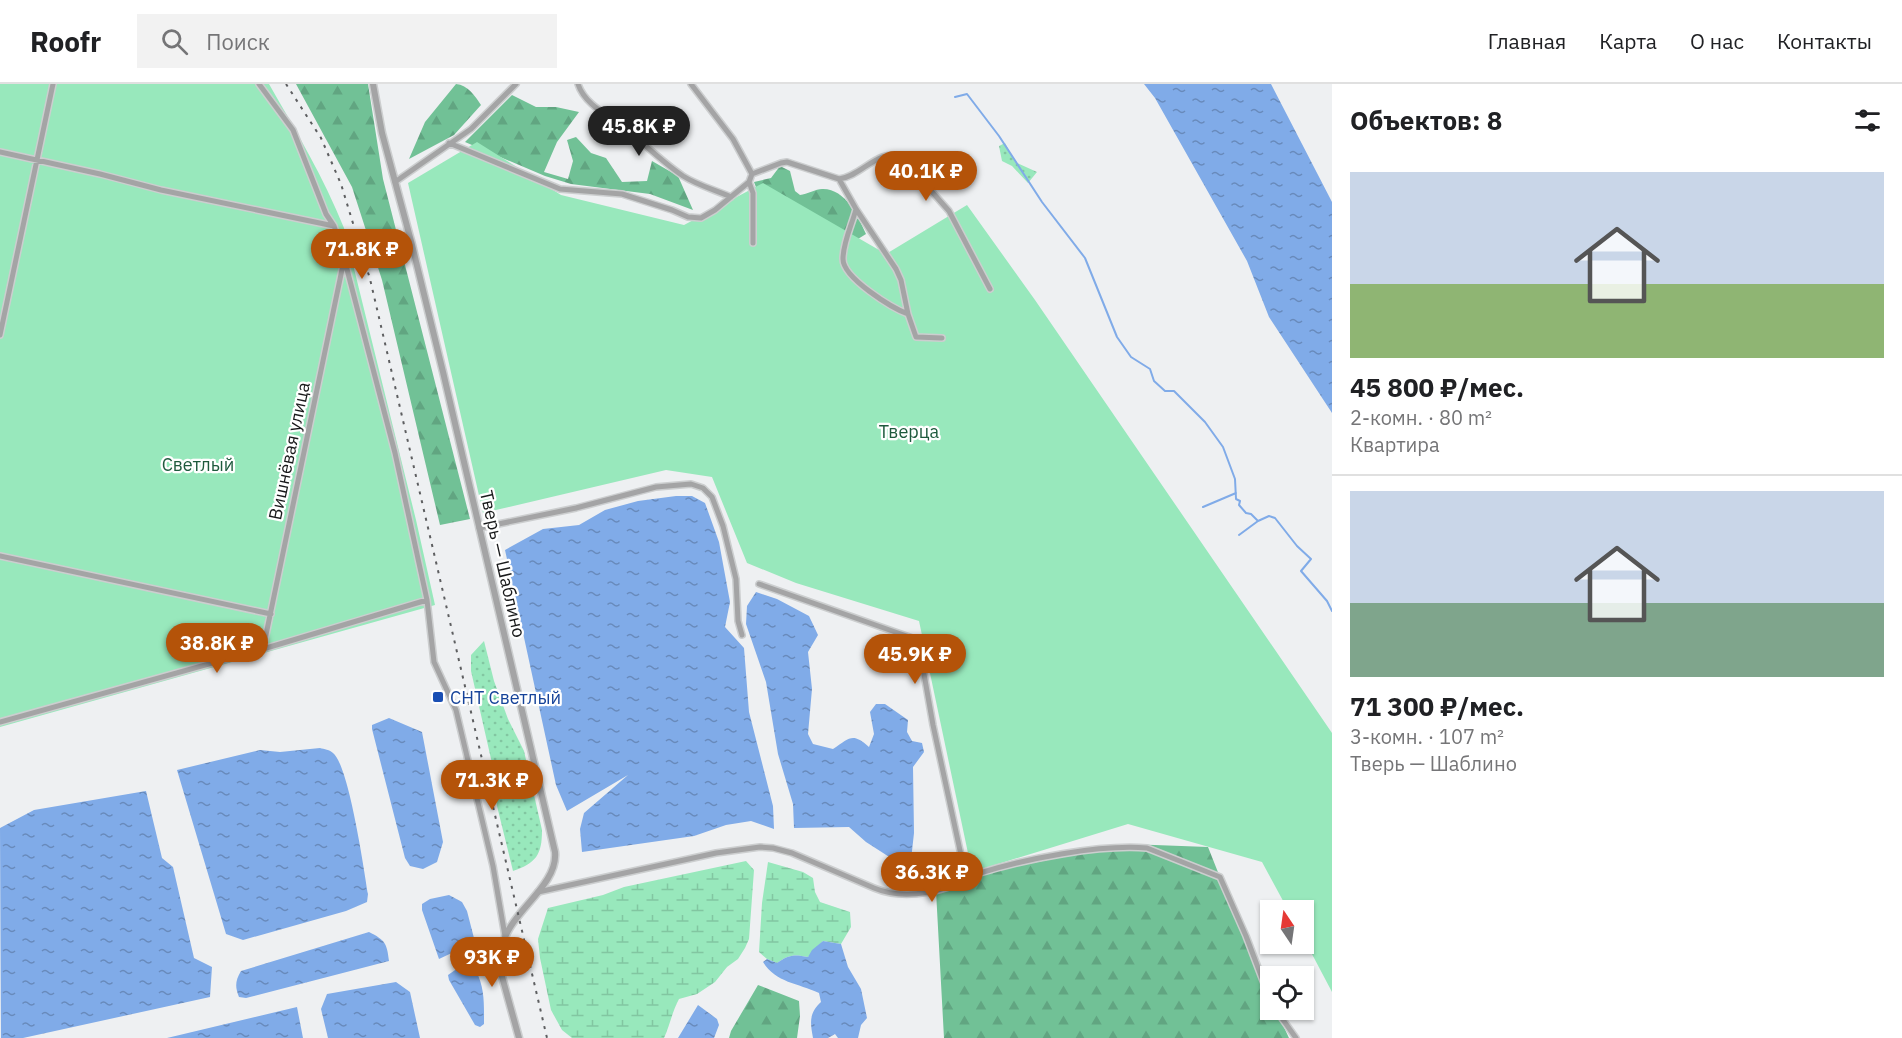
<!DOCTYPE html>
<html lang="ru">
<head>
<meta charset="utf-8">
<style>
	body { margin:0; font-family:"IBM Plex Sans",sans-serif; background:#f2f2f2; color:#202124; height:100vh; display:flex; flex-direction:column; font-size:22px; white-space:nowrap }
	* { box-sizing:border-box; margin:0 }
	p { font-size:20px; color:#757577 }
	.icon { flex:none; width:33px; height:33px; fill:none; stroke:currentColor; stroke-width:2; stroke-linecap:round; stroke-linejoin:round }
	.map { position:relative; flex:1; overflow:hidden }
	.side { display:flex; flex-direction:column; background:#fff; width:570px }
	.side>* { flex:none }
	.needle { width:39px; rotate:347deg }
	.buttons { position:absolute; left:1260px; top:816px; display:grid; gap:12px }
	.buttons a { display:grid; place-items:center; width:54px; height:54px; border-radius:0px; background:#fff; box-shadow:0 2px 4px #0004; font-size:30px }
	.price { position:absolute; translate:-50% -51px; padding:0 14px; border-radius:21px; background:#b45309; color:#fff; font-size:20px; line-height:39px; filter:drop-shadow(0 2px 3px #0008) }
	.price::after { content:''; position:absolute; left:50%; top:36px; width:18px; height:14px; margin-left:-9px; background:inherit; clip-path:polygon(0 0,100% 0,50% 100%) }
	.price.on { background:#222; color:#fff }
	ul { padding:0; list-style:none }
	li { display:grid; align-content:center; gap:12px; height:318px; padding:0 18px }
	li+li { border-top:2px solid #e0e0e0 }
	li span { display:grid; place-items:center; height:186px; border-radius:0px; color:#555 }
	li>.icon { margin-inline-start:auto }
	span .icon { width:108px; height:108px; fill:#fffc; stroke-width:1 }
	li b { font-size:26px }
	h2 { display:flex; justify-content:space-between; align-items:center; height:72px; padding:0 18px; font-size:26px }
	header { display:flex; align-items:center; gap:36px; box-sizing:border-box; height:84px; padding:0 30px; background:#fff; border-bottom:2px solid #e0e0e0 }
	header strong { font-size:28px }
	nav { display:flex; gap:33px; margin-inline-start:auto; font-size:21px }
	.search { width:420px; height:54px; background:#f2f2f2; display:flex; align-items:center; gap:15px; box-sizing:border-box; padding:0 21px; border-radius:0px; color:#757577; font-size:22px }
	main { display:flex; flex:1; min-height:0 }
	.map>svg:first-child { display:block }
	.grass { fill:url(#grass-dots) }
	.forest { fill:url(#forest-firs) }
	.wetland { fill:url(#wetland-marsh) }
	.green { fill:#98e8bc }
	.water { fill:url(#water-ripples) }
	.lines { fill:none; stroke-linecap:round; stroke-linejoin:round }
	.stream { stroke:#80abe8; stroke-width:2 }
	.minor-casing { stroke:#cccecf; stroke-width:8 }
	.tertiary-casing { stroke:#cccecf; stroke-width:9 }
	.minor { stroke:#a4a4a5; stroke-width:5 }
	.tertiary { stroke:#a4a4a5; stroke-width:6 }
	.rail { stroke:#5d5e60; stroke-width:2; stroke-dasharray:3 6; stroke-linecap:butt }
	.transit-dot { fill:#1a4fb4; stroke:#fff; stroke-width:2 }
	.labels { text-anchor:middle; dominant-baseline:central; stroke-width:4.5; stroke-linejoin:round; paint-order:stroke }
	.park-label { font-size:18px; fill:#1e5a3d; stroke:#fff }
	.street-label { font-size:18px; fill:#18191a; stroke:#fff }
	.transit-label { font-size:18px; fill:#164399; stroke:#fff; text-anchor:start }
</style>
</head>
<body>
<header>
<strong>Roofr</strong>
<div class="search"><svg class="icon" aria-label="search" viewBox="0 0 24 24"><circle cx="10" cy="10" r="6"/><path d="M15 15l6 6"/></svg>Поиск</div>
<nav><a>Главная</a><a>Карта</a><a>О нас</a><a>Контакты</a></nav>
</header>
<main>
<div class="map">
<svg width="1332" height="954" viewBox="0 0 1332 954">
	<defs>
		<pattern id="grass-dots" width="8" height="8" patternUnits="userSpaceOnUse" patternTransform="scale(1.5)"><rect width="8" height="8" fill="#98e8bc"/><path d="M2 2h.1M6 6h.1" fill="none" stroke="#82c6a1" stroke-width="1.8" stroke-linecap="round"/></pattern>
		<pattern id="forest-firs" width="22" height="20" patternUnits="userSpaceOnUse" patternTransform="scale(1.5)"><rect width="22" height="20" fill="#71c196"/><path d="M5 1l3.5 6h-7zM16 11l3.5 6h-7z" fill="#61a581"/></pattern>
		<pattern id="wetland-marsh" width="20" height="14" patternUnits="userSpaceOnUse" patternTransform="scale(1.5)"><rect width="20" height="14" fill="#98e8bc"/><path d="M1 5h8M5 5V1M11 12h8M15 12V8" fill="none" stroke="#82c6a1"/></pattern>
		<pattern id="water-ripples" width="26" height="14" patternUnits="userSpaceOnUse" patternTransform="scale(1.5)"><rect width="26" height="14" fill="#80abe8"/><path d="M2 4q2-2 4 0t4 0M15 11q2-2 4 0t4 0" fill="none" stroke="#688abb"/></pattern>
	</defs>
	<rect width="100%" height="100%" fill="#eef0f2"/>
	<!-- grass -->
	<path class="grass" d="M1005 59 1015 78 1037 88 1028 99 1012 82 1002 77 999 62Z
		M484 557 494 597 508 635 524 667 542 746C542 771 536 779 513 787L497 722 494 688 471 587V571Z"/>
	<!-- forest -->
	<path class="forest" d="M296 0H368L383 95 470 435 440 441 382 196 352 103Z
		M456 0C468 1 475 12 481 21L454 51 409 75 425 38Z
		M512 11 536 23H556L579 28 557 58 544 88 568 95 573 77 567 56 576 53 591 69 606 74 622 98 647 97 652 77 678 92 693 126 650 110 571 100 545 92 465 58Z
		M780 82 790 87 795 107 800 111C807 110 816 105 822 105 845 104 858 132 866 150L858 155 767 132 754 98 771 94Z
		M1128 760 1208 763 1250 869 1270 913V926H1276L1289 954H944L936 807 947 796Z
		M758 901 799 917 800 932 797 954H729L731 947Z"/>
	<!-- wetland -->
	<path class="wetland" d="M746 777 754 786 749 855 745 864 738 875 727 883 715 898 697 910 679 915C672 928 670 941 664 954H572L562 946 551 926 540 874 538 855 548 824 603 811 624 803Z
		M768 778 803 788 813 794 815 808 820 818 850 828 851 843 841 860 823 857 808 873C794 870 788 871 777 879L767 875 759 868 762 819Z"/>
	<!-- green -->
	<path class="green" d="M0 0H269C296 47 324 94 344 144L416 436 435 521 0 643Z
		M477 58 561 111 684 141 763 99 886 170 967 121 1035 216 1332 649V908L1304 855V826H1288L1262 778 1128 740 972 788 919 537 796 499 747 479 712 393 666 386 483 429 408 99Z"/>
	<!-- water -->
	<path class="water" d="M1144 0H1271L1332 118V329L1269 233 1247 177 1155 14Z
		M676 412H692L705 419 719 458 730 518 725 543 744 564 749 628 773 722 774 745 751 737 726 741 694 752 582 768 580 745 584 729 628 691 567 727 556 701 505 466 543 445 579 441 605 426 638 417Z
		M756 508 777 515 809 532 818 551 808 568 812 605 808 650 813 660 833 665C850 654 852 648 869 663L874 650 870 628 876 620H885L908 636 907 648 912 657 922 659 924 668 913 683 914 749 911 776H894L866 758 849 743 794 744 793 720 778 670 766 598 746 540 747 522Z
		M389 634 422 648 443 758 437 778 423 785 410 782 405 774 372 645V641Z
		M320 664C324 665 330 666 333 669 349 682 364 785 368 810L367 818 346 827 243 856 226 850 177 686 260 666 280 668Z
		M146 707 162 774 173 783 194 874 212 883 210 913 23 954H1L0 744 34 726Z
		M449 811 462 818 467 827 475 858 439 875 422 826V820L430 815Z
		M369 848C385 856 387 859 389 877L246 914 239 913C235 903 235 897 241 887Z
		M823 857 841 860 848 883 861 905 867 934 861 941 858 954H838L835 950 828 954H813C810 938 809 929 821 918L819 909C798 899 776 899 763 878L767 875 777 879C788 871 794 870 808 873L812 866Z
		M458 884 476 887C485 904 484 921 484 940L480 943 475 941 449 896 448 891Z
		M396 898 410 908 420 954H328L321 925 327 910Z
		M698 921 717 935 719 941 714 954H678Z
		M297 923 303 954H167Z"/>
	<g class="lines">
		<!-- stream -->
		<path class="stream" d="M955 13 967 10 999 52 1042 118 1085 174 1117 253 1131 273 1150 285 1154 297 1165 307H1174L1205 338 1223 363 1235 395 1236 415 1240 417 1239 421 1246 429 1251 430 1258 437
			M1203 423 1236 409
			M1239 451 1258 437 1269 432 1275 434 1297 462 1311 475 1301 487 1327 517 1332 527"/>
		<defs>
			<path id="minor" d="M259 0 293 46 326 130 334 142
				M578 0C585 22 612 33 629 47 647 63 664 79 683 92 697 101 715 106 731 113
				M691 0 733 55 752 90
				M449 59 560 105 622 110 672 126 688 133 701 134 715 126 749 98 753 109V159
				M0 68 100 90 161 106 334 142 344 174 395 369 427 516 434 578 456 626 493 782 505 852
				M839 95C862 92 878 64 901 73L949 127 990 205
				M395 98 471 45 516 0
				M749 98 752 90 781 79 787 78 839 95 856 125C852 141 843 158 843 175 843 194 892 224 908 230L916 253 942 254
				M856 125 896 185 901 196 908 230
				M0 251 53 0
				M479 444 576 424 656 403 691 400 703 404 712 413 723 442 736 495 738 537 742 551
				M0 472 271 530
				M759 500 918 556 933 641 961 771 959 799
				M263 565 344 176
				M0 638 263 565 427 516
				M538 808 716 769 760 763 773 764 792 769 874 804C900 815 933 810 959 799 966 796 972 792 980 789 1025 775 1100 760 1147 764L1220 793 1246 852 1270 915
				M1276 926 1296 954"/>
			<path id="tertiary" d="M373 0 382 49 411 157 443 288 555 768C558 799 517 824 506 851 501 862 500 878 501 889L519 954"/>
		</defs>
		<!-- minor casing -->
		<use href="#minor" class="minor-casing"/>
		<!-- tertiary casing -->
		<use href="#tertiary" class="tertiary-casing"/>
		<!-- minor -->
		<use href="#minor" class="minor"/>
		<!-- tertiary -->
		<use href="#tertiary" class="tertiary"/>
		<!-- rail -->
		<path class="rail" d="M286 0 321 54 341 100 370 195 547 954"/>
	</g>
	<!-- markers -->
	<rect class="transit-dot" x="432" y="607" width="12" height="12" rx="3"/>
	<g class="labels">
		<!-- park labels -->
		<g class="park-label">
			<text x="909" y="347">Тверца</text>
			<text x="198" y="380">Светлый</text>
		</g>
		<!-- street labels -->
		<g class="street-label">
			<text transform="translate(289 367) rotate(-78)">Вишнёвая улица</text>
			<text transform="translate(503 480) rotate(77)">Тверь — Шаблино</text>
		</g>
		<!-- transit labels -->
		<g class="transit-label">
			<text x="450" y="613">СНТ Светлый</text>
		</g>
	</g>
</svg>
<div class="buttons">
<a><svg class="needle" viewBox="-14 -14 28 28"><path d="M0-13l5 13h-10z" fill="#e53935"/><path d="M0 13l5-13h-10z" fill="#757577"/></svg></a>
<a><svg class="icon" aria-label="locate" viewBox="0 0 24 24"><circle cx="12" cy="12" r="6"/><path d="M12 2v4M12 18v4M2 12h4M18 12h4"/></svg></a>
</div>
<b class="price on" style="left:639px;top:73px">45.8K ₽</b>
<b class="price" style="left:926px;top:118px">40.1K ₽</b>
<b class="price" style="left:362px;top:196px">71.8K ₽</b>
<b class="price" style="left:217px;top:590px">38.8K ₽</b>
<b class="price" style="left:915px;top:601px">45.9K ₽</b>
<b class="price" style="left:492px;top:727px">71.3K ₽</b>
<b class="price" style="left:932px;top:819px">36.3K ₽</b>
<b class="price" style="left:492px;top:904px">93K ₽</b>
</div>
<section class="side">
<h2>Объектов: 8<svg class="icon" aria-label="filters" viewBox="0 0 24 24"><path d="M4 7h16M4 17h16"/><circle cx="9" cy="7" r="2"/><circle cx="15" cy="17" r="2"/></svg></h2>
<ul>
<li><span style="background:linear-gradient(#c9d6e8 60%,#8fb573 0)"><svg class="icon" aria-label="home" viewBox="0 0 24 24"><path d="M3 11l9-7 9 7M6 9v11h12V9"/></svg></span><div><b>45 800 ₽/мес.</b><p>2-комн. · 80 m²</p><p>Квартира</p></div></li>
<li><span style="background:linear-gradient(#c9d6e8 60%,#7fa58c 0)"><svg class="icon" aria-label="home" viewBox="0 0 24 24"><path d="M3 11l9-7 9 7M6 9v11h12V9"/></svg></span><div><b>71 300 ₽/мес.</b><p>3-комн. · 107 m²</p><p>Тверь — Шаблино</p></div></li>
</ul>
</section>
</main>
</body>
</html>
